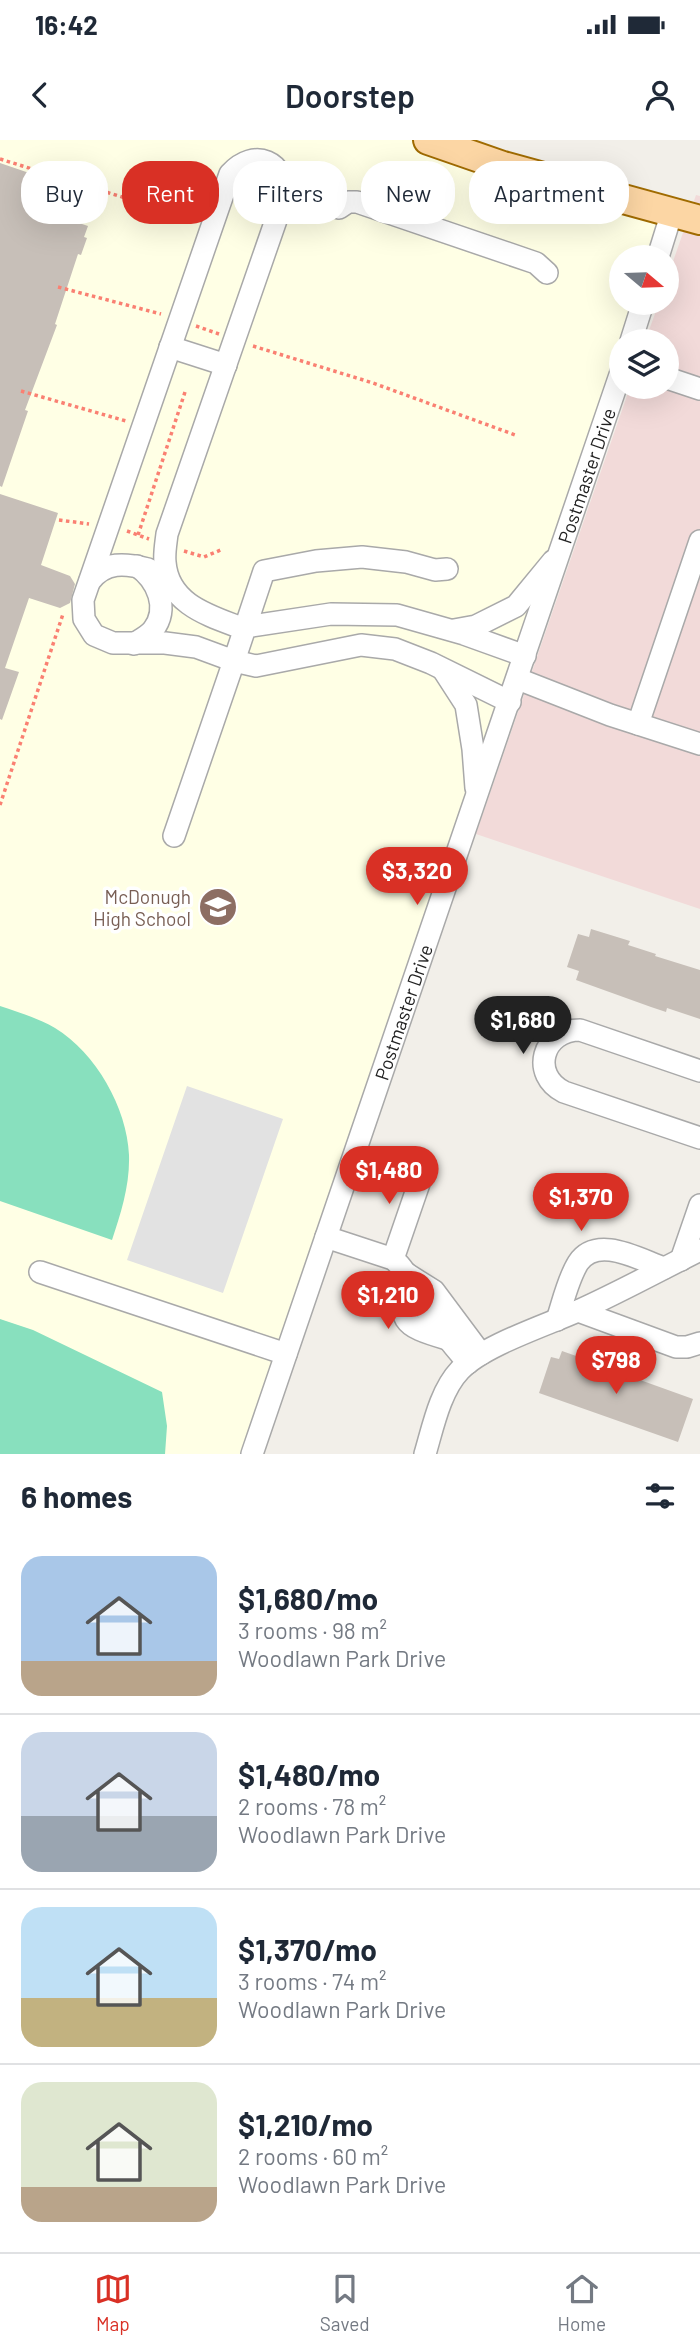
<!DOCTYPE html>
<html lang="en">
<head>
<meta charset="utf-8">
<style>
	body { margin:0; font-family:Barlow,sans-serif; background:#f6f6f7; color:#1f2937; height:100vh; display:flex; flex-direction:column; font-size:26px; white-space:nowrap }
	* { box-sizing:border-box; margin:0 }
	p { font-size:23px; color:#747a83 }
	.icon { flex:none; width:38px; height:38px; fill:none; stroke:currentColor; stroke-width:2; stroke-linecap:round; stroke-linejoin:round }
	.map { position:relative; height:1314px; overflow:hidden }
	.sheet { display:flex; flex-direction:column; background:#fff; flex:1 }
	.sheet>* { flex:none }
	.hud { position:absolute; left:21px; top:21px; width:658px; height:63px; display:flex; gap:14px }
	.needle { width:46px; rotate:109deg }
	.controls { position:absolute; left:609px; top:105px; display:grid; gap:14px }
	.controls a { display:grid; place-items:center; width:70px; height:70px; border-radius:50%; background:#fff; box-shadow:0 7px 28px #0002; font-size:35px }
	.price { position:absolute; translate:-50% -60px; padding:0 16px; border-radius:24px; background:#d93025; color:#fff; font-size:23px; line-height:46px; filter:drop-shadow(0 2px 4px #0008) }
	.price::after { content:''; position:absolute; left:50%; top:42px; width:21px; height:16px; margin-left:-10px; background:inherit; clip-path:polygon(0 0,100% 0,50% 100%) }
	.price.selected { background:#222; color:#fff }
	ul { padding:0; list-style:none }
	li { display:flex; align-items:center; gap:21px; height:175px; padding:0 21px }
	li+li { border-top:2px solid #e0e1e3 }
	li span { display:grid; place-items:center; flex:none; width:196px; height:140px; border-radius:21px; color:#555 }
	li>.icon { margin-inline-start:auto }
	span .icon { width:84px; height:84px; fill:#fffc; stroke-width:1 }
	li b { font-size:30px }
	h2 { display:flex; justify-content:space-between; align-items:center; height:84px; padding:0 21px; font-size:30px }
	.chip { padding:0 24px; border-radius:28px; background:#fff; box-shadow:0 7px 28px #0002; font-size:24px; line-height:63px }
	.chip.selected { background:#d93025; color:#fff }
	.status { display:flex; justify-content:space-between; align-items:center; height:49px; padding:0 35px; background:#fff; direction:ltr }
	.status svg { height:19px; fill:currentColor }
	header { display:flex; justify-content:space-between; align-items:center; height:91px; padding:0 21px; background:#fff; font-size:32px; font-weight:600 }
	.tabs { display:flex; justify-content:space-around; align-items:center; height:98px; border-top:2px solid #e0e1e3; background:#fff; font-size:19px; color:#747a83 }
	.tabs a { display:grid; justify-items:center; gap:4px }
	.tabs .selected { color:#d93025 }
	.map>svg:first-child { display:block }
	.commercial { fill:#f2dad9 }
	.education { fill:#ffffe5 }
	.pitch { fill:#88e0be }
	.parking { fill:#e2e2e2 }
	.building { fill:#c7bfb8 }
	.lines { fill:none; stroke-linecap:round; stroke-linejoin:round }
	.minor-casing { stroke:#a9a9a9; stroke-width:24 }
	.major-casing { stroke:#a06b00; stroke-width:32 }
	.path { stroke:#fa8072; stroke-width:3.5; stroke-dasharray:3.5 3.5; stroke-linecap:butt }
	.minor { stroke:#fff; stroke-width:21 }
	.major { stroke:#fcd6a4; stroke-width:28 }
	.labels { text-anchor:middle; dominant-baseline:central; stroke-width:7; stroke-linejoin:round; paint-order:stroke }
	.street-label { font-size:19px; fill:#222; stroke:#fff }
	.education-label { font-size:19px; fill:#785e54; stroke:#fff; text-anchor:end }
</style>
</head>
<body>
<div class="status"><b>16:42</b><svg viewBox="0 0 49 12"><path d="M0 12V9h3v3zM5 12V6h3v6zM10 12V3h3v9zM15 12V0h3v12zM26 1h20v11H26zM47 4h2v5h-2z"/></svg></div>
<header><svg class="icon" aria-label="back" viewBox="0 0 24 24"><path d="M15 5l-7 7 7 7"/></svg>Doorstep<svg class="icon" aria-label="person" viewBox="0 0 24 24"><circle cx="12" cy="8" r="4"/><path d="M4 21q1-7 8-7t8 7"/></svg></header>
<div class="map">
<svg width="700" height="1314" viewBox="0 0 700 1314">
	<rect width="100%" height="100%" fill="#f2efe9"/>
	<!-- commercial -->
	<path class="commercial" d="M696 55 700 56V769L476 694 630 247H667V201H645L659 163H667V139Z"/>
	<!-- education -->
	<path class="education" d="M0 0H428L672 72 656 117H621V163H641L621 201V221L250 1314H0Z"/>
	<!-- pitch -->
	<path class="pitch" d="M0 866C18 872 38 878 55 888 96 913 127 968 129 1015 130 1045 121 1073 112 1100L0 1061Z
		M0 1179 33 1190 162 1252 167 1286 165 1314H0Z"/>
	<!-- parking -->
	<path class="parking" d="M187 946 283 979 223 1153 127 1120Z"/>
	<!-- building -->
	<path class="building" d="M0 23 73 48 64 78 88 86 84 97 87 98 81 115 78 114 55 184 57 185 25 270 28 271 2 347 0 346Z
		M0 354 58 373 41 425 70 436 75 444 70 463 60 468 29 458 5 528 19 532 2 580 0 579Z
		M591 789 630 801 628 805 656 814 655 816 700 830V879L667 868 666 872 651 867 576 840 579 831 567 827 578 794 589 797Z
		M562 1211 596 1223 595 1228 628 1240 629 1236 693 1259 678 1302 539 1253 551 1217 559 1219Z"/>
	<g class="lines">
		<defs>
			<g id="minor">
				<path d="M339 68 348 62H357L536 123 547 133"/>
				<path d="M658 117 672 72"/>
				<path d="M631 201 643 163"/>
				<path d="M170 207 226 225"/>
				<path d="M667 238 700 249"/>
				<path d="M447 429 435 430 406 422 362 417 316 421 264 431 234 521 196 507 165 503H113L94 495 84 479 83 460 230 34C254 7 287 21 284 57L167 394C166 403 164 413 165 422 168 463 207 475 239 487H245L331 474 397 475 464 494 525 516"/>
				<path d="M90 441C105 421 125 423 148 429"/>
				<path d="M454 490 476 486 516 466 553 421"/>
				<path d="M134 504C140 500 148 496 153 490 170 468 157 440 137 426"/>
				<path d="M444 531 466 565 473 609 476 648"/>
				<path d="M518 539 610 575 700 604"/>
				<path d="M638 584 700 401"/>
				<path d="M174 696 234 521 256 526 361 505 395 509 431 523 510 562"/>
				<path d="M700 931 580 890C542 890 530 935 564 952L700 998"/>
				<path d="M326 1097 393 1119C407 1130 411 1146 420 1161 435 1183 451 1203 468 1223"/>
				<path d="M393 1119 425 1026"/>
				<path d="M681 1120 700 1065"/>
				<path d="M40 1132 286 1214"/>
				<path d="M406 1133C398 1182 400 1185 447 1199"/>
				<path d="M407 1134 434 1151 481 1214"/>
				<path d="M578 1171 676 1207H687L700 1203"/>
				<path d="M557 1180C563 1162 568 1139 578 1123 597 1094 640 1120 664 1128"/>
				<path id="s1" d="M252 1314 621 232"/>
				<path d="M425 1314C433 1287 440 1251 460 1230 484 1205 547 1185 580 1170 620 1152 660 1130 700 1110"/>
			</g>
			<path id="major" d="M428 0 503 26 700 80"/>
		</defs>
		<!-- minor casing -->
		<use href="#minor" class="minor-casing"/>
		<!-- major casing -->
		<use href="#major" class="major-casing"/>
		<!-- path -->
		<path class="path" d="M0 19 196 80
			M58 147 161 174
			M196 186 219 194
			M253 206 373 243 518 296
			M21 251 126 281
			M59 380 89 384
			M127 391 149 399
			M138 395 185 252
			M184 411 204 417 223 409
			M0 665 63 474"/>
		<!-- minor -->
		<use href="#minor" class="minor"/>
		<!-- major -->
		<use href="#major" class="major"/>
	</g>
	<!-- icons -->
	<defs>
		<symbol id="school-disc" viewBox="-11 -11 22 22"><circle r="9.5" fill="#8d6e63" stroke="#fff"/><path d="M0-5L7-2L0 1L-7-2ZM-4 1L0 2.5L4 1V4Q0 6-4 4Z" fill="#fff"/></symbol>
	</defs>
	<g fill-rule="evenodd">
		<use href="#school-disc" x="196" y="745" width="44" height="44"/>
	</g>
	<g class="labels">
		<!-- street labels -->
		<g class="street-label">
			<text stroke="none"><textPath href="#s1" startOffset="1034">Postmaster Drive</textPath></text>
			<text stroke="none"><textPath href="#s1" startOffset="467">Postmaster Drive</textPath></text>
		</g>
		<!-- education labels -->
		<g class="education-label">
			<text x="191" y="756">McDonugh<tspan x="191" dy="22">High School</tspan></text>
		</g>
	</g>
</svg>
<div class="controls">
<a><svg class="needle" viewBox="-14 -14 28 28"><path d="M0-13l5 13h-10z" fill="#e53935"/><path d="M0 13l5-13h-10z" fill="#747a83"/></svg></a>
<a><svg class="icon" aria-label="layers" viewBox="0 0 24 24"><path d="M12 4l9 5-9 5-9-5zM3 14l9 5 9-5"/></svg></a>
</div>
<b class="price" style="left:417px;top:767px">$3,320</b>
<b class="price selected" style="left:523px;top:916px">$1,680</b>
<b class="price" style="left:389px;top:1066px">$1,480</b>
<b class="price" style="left:581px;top:1093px">$1,370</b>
<b class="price" style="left:388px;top:1191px">$1,210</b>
<b class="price" style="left:616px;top:1256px">$798</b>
<div class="hud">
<a class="chip">Buy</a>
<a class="chip selected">Rent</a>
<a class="chip">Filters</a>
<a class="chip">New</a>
<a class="chip">Apartment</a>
</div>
</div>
<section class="sheet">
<h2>6 homes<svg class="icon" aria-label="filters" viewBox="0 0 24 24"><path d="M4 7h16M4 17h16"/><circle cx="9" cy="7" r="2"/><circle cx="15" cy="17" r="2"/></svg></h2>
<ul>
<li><span style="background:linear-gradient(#a9c7e8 75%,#b9a48a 0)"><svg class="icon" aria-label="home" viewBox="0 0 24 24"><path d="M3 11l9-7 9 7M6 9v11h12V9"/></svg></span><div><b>$1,680/mo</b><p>3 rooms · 98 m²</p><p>Woodlawn Park Drive</p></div></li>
<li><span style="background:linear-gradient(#c9d6e8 60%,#9aa5b1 0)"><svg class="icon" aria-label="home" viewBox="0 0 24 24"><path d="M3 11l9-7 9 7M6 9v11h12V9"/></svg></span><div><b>$1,480/mo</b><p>2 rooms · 78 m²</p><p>Woodlawn Park Drive</p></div></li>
<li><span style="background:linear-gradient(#bfe0f5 65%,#c2b280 0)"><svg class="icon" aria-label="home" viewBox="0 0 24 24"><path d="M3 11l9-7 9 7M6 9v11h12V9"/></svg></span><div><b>$1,370/mo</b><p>3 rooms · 74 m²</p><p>Woodlawn Park Drive</p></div></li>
<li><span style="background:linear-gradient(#dfe7d0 75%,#b9a48a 0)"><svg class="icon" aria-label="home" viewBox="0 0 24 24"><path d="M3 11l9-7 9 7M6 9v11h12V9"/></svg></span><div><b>$1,210/mo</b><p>2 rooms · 60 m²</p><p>Woodlawn Park Drive</p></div></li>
</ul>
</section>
<nav class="tabs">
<a class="selected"><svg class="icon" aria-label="map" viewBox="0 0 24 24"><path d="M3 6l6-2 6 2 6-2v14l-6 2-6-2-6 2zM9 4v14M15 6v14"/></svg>Map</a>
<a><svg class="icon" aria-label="saved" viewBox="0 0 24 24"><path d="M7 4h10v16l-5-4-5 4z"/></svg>Saved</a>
<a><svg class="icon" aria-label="home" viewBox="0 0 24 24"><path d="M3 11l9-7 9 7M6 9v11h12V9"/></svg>Home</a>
</nav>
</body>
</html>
